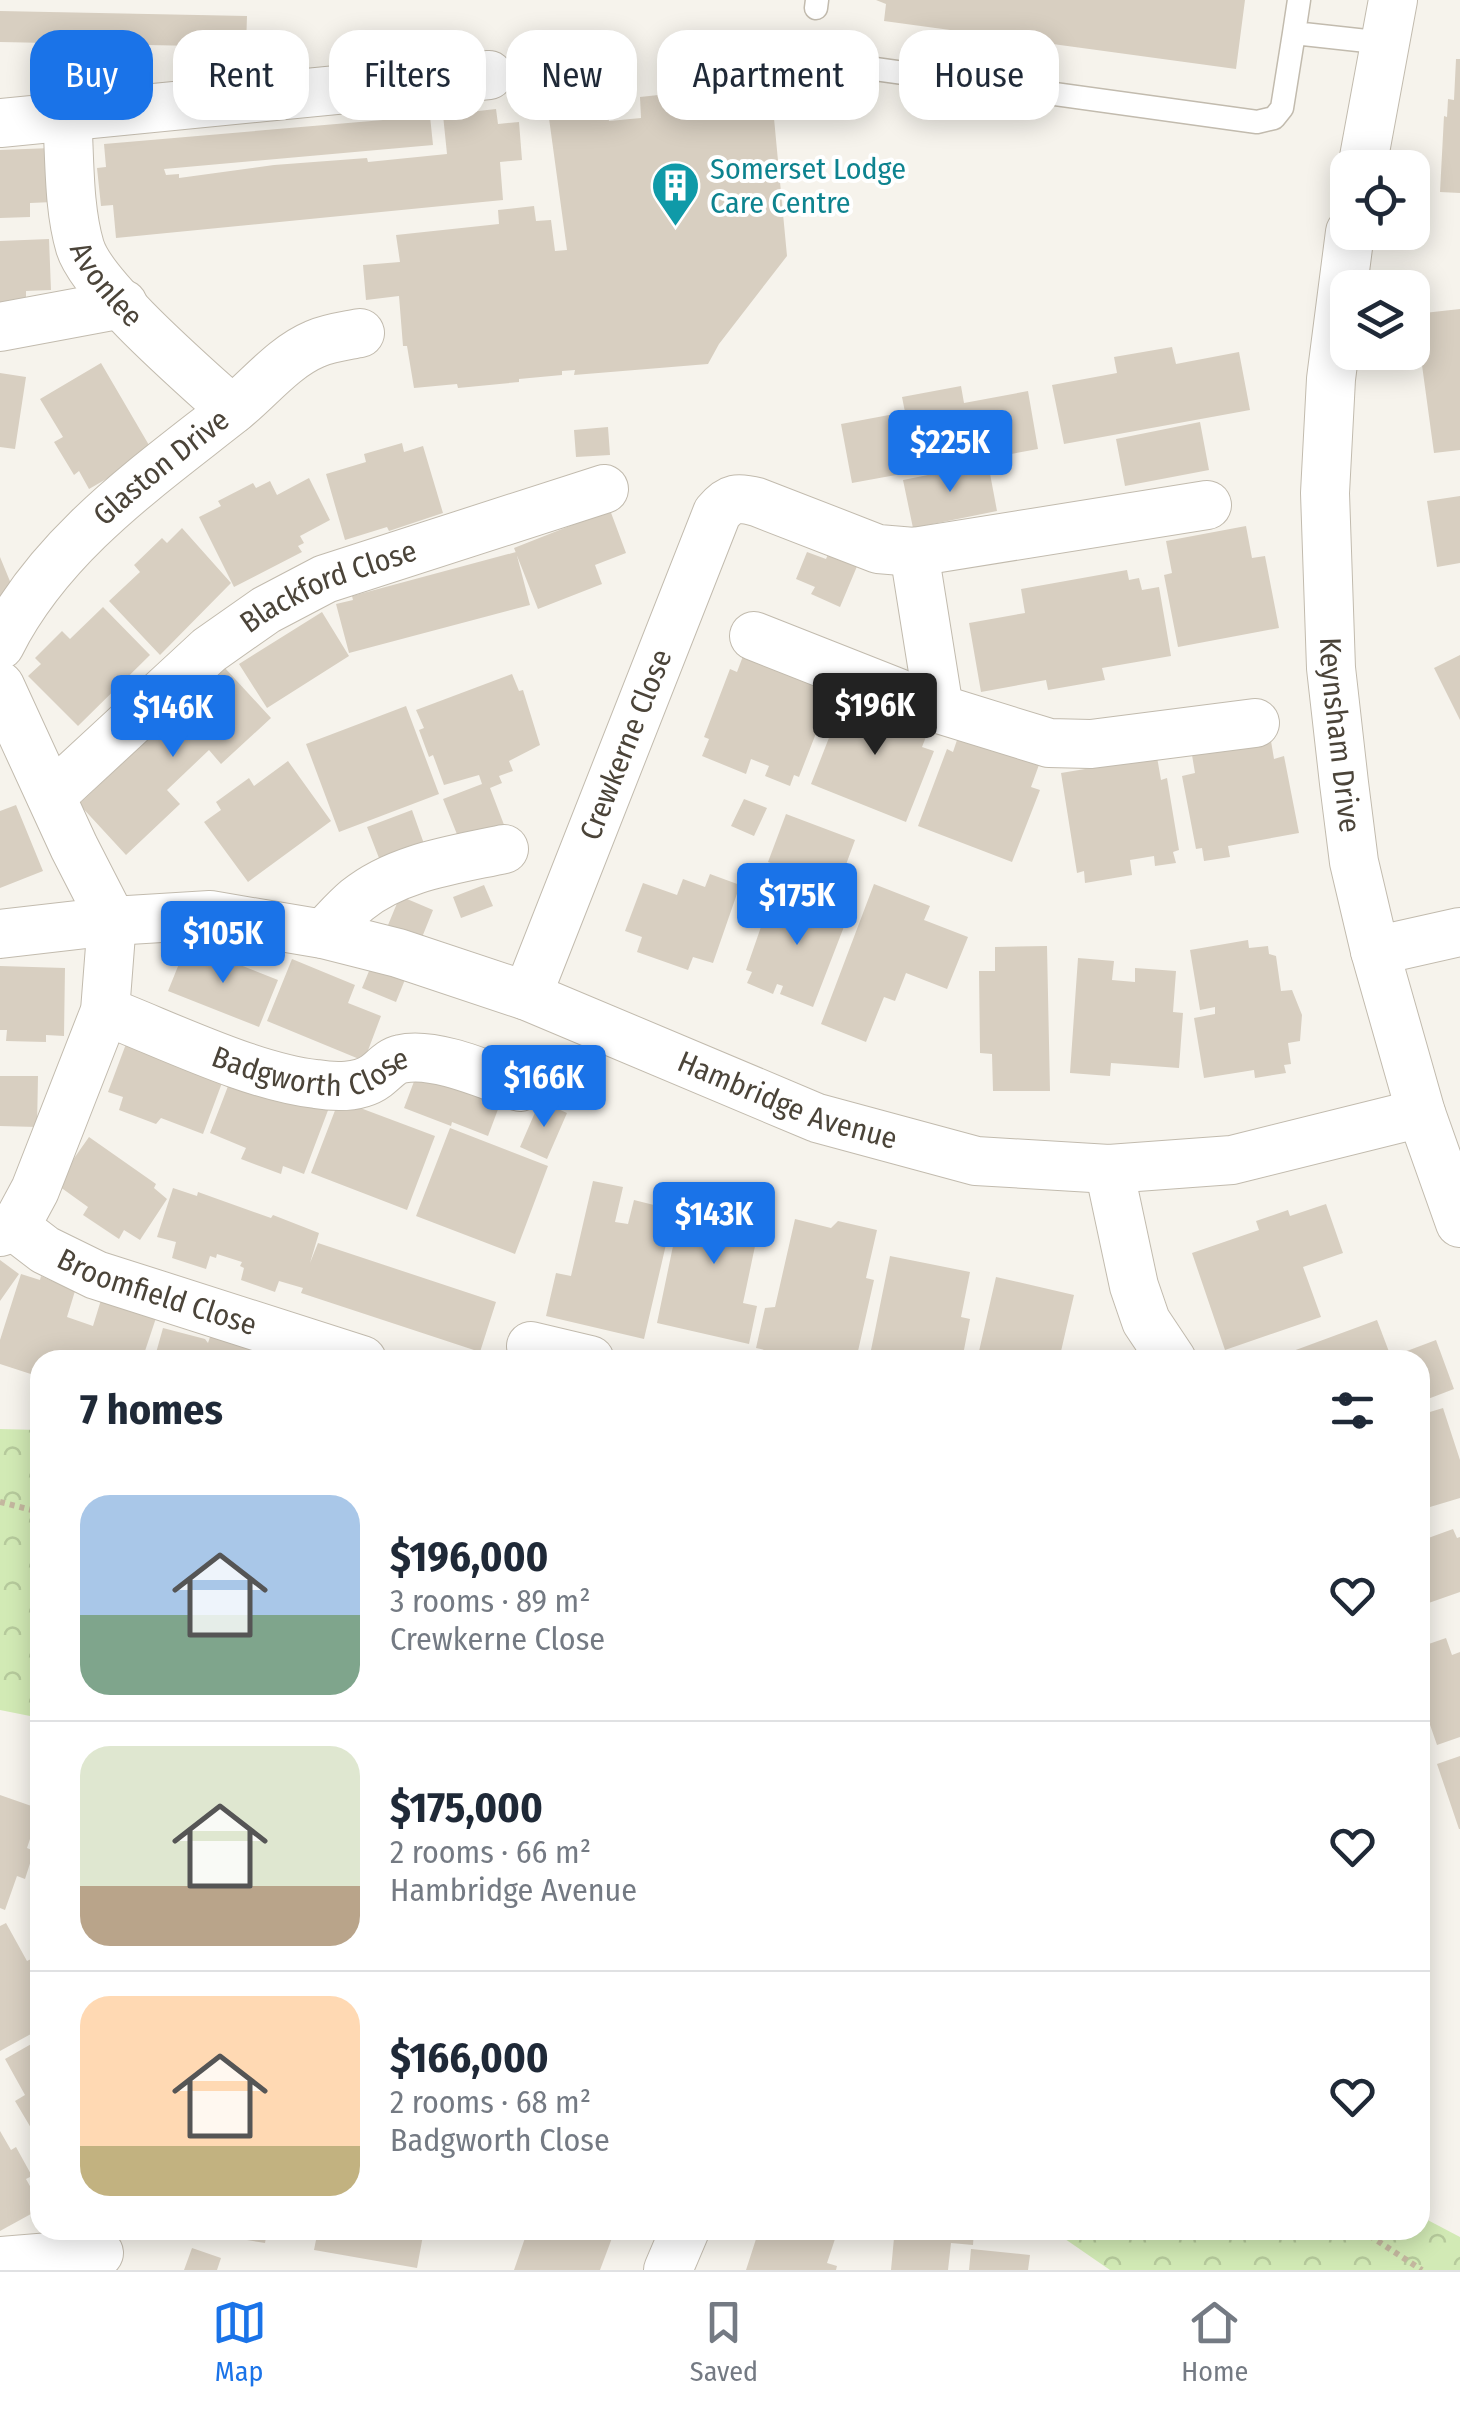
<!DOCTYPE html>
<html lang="en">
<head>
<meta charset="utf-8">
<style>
	body { margin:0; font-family:"Fira Sans Condensed",sans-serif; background:#f2f2f3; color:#1f2937; height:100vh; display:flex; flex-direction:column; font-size:38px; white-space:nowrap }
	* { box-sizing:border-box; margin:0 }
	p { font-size:32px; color:#747a83 }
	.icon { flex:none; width:55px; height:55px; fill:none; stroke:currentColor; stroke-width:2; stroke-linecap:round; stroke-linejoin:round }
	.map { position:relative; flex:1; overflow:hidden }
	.drawer { position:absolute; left:30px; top:1350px; width:1400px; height:890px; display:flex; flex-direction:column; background:#fff; border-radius:30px; box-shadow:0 5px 25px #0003 }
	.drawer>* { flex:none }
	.banner { position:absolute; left:30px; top:30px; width:1400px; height:90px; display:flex; gap:20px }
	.tools { position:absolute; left:1330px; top:150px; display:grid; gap:20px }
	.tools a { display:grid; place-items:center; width:100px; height:100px; border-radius:20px; background:#fff; box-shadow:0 5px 25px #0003; font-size:50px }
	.price { position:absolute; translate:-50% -85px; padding:0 22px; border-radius:10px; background:#1a73e8; color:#fff; font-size:32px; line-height:65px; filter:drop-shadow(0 2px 5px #0008) }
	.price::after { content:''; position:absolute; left:50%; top:60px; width:30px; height:22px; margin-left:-15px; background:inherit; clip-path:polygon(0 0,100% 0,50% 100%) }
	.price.on { background:#222; color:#fff }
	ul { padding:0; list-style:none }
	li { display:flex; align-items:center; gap:30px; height:250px; padding:0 50px }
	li+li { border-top:2px solid #e0e1e3 }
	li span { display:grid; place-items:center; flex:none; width:280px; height:200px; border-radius:30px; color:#555 }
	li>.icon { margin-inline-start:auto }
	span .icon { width:120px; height:120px; fill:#fffc; stroke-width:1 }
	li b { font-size:42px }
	h2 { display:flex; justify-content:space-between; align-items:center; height:120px; padding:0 50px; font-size:42px }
	.pill { padding:0 35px; border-radius:30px; background:#fff; box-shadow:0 5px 25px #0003; font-size:35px; line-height:90px }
	.pill.on { background:#1a73e8; color:#fff }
	.menu { display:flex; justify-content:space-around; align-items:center; height:140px; border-top:2px solid #e0e1e3; background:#fff; font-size:28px; color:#747a83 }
	.menu a { display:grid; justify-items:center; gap:5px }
	.menu .on { color:#1a73e8 }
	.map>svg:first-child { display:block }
	.forest { fill:url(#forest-crowns) }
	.building { fill:#d8cfc1 }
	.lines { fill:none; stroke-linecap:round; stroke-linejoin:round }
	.service-casing { stroke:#c2bbae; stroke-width:25 }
	.minor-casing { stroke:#c2bbae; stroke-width:50 }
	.path { stroke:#c4b79f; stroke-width:6; stroke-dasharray:5 5; stroke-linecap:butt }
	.service { stroke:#fff; stroke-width:22 }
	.minor { stroke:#fff; stroke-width:48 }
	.labels { text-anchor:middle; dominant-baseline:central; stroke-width:8; stroke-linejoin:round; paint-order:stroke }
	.culture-label { font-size:30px; fill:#0d838f; stroke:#fff; text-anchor:start }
	.street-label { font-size:30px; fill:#4b4439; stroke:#fff }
</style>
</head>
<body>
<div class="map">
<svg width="1460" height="2270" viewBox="0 0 1460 2270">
	<defs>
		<pattern id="forest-crowns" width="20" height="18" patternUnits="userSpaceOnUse" patternTransform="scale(2.5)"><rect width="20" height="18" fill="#d2eab5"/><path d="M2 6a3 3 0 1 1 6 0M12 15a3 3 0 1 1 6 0" fill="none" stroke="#b6ca9c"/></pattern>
	</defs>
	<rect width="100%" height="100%" fill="#f6f3ec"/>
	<!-- forest -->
	<path class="forest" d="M0 1429 40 1430V1718L0 1710Z
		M1420 2216 1460 2237V2270H1110L1052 2230H1420Z"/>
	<!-- building -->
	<path class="building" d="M876 0H1245L1236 69 884 21 886 4Z
		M0 11 247 16 246 47 0 42Z
		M1456 59H1460V193L1440 192 1444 116 1447 117 1448 99 1454 100Z
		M770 76 787 256 719 344 708 364 574 375 575 370 562 371V375L519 379V382L458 388 457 384 414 388 407 346H403L399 296 366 300 363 265 400 262 396 235 499 224 498 210 534 206 536 221 551 220 555 251 567 250 548 111 606 104 609 121 641 118 640 97 677 93 679 111 709 107 707 81Z
		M496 109 498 124 519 122 522 160 500 162 503 200 116 238 113 205 101 206 97 168 106 167 104 144 430 116 433 145 164 169 166 175 179 174V178L274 165 367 158 368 162 447 154 443 115Z
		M51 148 53 202 30 203V217L0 218V150Z
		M49 239 51 290 26 291V303L0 304V241Z
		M1460 309V450L1434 453 1415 314Z
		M1172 347 1176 364 1239 352 1250 410 1064 444 1052 385 1117 373 1114 357Z
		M101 363 153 452 89 489 79 471 74 475 54 442 63 437 40 399Z
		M0 373 26 377 15 449 0 447Z
		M961 386 964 403 1028 391 1038 449 852 483 841 424 905 412 902 397Z
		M1200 422 1209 470 1125 486 1116 439Z
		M608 427 610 455 576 457 574 430Z
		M402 443 404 452 423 446 443 513 389 531 387 527 345 540 326 474 366 462 364 454Z
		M988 463 997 511 913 528 903 480Z
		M309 478 330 520 300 536 304 543 298 546 302 552 234 587 199 517 221 506 218 501 253 483 256 488 270 481 277 495Z
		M1460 496V563L1437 567 1427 501Z
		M610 510 626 553 595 565 602 584 538 609 514 548Z
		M1246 526 1252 558 1265 556 1279 628 1178 647 1164 575 1172 573 1166 541Z
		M182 528 231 583 160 655 109 601 140 572 134 565 162 538 167 543Z
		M516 552 530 605 349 653 336 604 353 600 352 596Z
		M807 552 826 559 829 552 858 564 840 607 811 594 815 587 796 579Z
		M0 557 14 591 0 596Z
		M1127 570 1129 580 1139 578 1142 590 1159 587 1171 656 1102 668 1105 680 1048 690 1046 680 981 692 969 623 1025 613 1021 589Z
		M103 607 150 655 78 726 28 676 41 664 35 658 62 631 70 639Z
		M322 612 349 656 267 708 239 664Z
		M746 648 826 679 817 701 827 705 799 777 794 775 790 786 765 776 769 766 751 759 746 774 702 756 709 739 704 737 730 669 737 672Z
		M1460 655V720L1434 668Z
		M224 667 271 718 221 764 209 750 167 790 180 804 126 855 79 804Z
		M512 674 519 691 523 690 540 745 509 761 513 771 499 776 502 783 490 788 506 830 462 847 443 799 482 784 479 775 444 785 433 755 429 757 419 730 424 728 416 710Z
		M853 694 931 724 922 747 934 751 906 822 811 784 839 712 845 713Z
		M406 706 439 794 339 832 306 744Z
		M960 731 1040 762 1031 787 1040 790 1012 862 918 826 947 749 953 752Z
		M1270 735 1274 759 1284 756 1299 833 1228 846 1230 857 1204 861 1202 848 1196 849 1182 776 1195 773 1191 749Z
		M1157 757 1161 780 1167 778 1179 850 1173 852 1176 863 1155 866 1154 856 1130 860 1132 875 1085 883 1084 871 1077 873 1061 773Z
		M288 761 331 821 248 882 204 822 221 810 216 802 249 778 254 786Z
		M744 799 767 808 754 836 731 826Z
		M16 805 43 871 0 888V811Z
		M412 810 428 855 384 871 367 827Z
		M786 814 855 840 837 889 768 862Z
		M710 874 740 885 713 963 693 957 688 970 637 952 642 937 625 931 643 883 677 895 683 879 705 887Z
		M874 884 930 906 924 920 968 937 947 989 906 973 895 1001 884 997 866 1042 821 1024Z
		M484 885 493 906 461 918 453 897Z
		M805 892 850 911 813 1007 780 994 783 986 777 984 773 994 747 983 752 972 746 970 770 901 797 912Z
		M400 896 433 910 396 1002 362 988Z
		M1248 940 1249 948 1268 946 1269 954 1276 956 1281 991 1292 990 1302 1015 1300 1041 1288 1043 1291 1064 1284 1065 1286 1073 1255 1078 1254 1070 1204 1078 1194 1018 1215 1014V1007L1200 1010 1190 950Z
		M187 944 278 980 259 1027 168 991Z
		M1047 946 1050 1091H993L992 1054 980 1053 979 971H995V947Z
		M1078 958 1114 961 1112 980 1135 982V968L1176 971 1173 1012 1183 1013 1179 1068 1111 1063 1110 1076 1070 1073Z
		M292 959 355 985 348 1003 381 1016 364 1061 267 1021Z
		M0 966 65 968 64 1036 46 1035V1042L6 1041 7 1030H0Z
		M132 1028 229 1064 203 1134 161 1118 156 1124 119 1110 123 1097 108 1092Z
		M421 1063 506 1088 488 1136 452 1122 451 1126 404 1108Z
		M235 1068 330 1105 304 1174 283 1166 281 1174 241 1159 246 1148 210 1133Z
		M0 1076H38L37 1127 0 1126Z
		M339 1100 435 1136 407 1210 311 1173Z
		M540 1101 567 1113 547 1159 520 1147Z
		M450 1128 548 1166 515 1254 416 1216Z
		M89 1137 156 1184 154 1188 167 1199 140 1240 124 1230 119 1239 83 1215 88 1207 56 1184Z
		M593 1181 623 1187 615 1222 628 1224 634 1200 662 1207 656 1234 668 1236 644 1339 546 1316 556 1273 571 1276Z
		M698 1184 765 1199 743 1303 757 1306 749 1344 657 1323 673 1246H684Z
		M173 1188 197 1196 198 1192 271 1218 273 1215 319 1233 310 1263 318 1243 496 1302 480 1352 301 1293 303 1288 279 1281 275 1292 241 1280 244 1268 240 1266 242 1262 217 1254 216 1258 210 1256 206 1269 172 1258 176 1242 157 1237Z
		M1326 1204 1343 1253 1303 1267 1321 1317 1225 1350 1192 1253 1259 1230 1256 1221 1288 1210 1290 1216Z
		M795 1219 831 1228 838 1221 877 1230 866 1278 874 1280 856 1360H808L756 1348 765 1308 775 1307Z
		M890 1256 970 1272 961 1317 970 1319 962 1360H869Z
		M0 1260 19 1274 0 1301Z
		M21 1274 40 1280 41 1276 75 1291 67 1317 93 1326 101 1300 156 1318 142 1360H40V1377L0 1364V1340Z
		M996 1277 1074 1295 1059 1360H977Z
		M1377 1320 1391 1357 1436 1340 1454 1389 1420 1402V1360H1296L1293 1351Z
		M163 1328 205 1339 208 1343 211 1334 260 1349 256 1360H154Z
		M1443 1408 1460 1460V1498L1420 1510V1415Z
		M1453 1529 1457 1538 1460 1537V1592L1420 1606V1541Z
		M1446 1638 1452 1655 1460 1652V1737L1437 1745 1420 1696V1647Z
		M1460 1756V1829H1459L1437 1764Z
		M0 1795 40 1809 27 1848 34 1851 25 1879 17 1876 5 1910 0 1908Z
		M6 1923 27 1961 33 1958 40 1971V2029L0 2051V1926Z
		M1420 2034 1430 2061 1420 2065Z
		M40 2039V2123L31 2128 15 2101 25 2095 5 2059Z
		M0 2131 11 2150 16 2147 32 2176 26 2179 40 2204V2209L0 2231Z
		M236 2230H310L308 2240 267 2232 265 2243 235 2238Z
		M318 2230H424L417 2268 314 2250Z
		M514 2230H615L600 2270H514L526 2235Z
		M767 2230H838L827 2263 837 2266 836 2270H746L757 2236 764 2239Z
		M882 2230H974L973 2245 951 2243 948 2270H891L894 2238 881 2237Z
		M192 2248 221 2258 217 2270H184Z
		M971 2249 1030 2255 1028 2270H969Z"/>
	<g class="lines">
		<defs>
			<path id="service" d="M1299 0 1294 33 1385 43
				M816 8 817 0
				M875 69 1257 122 1274 118 1282 108 1294 33"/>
			<g id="minor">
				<path id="s1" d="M67 116C70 158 68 206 80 247 93 289 196 377 232 410"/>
				<path d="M0 123 489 75"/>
				<path d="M1362 168 1393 0"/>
				<path id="s2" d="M1350 232 1331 379 1325 493 1331 668 1344 783 1354 862 1375 951 1421 1113 1460 1223"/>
				<path d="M0 327 123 304"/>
				<path d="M914 552 939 709"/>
				<path d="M754 636 939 709 1049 743 1091 744 1255 723"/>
				<path id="s3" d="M0 645C50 545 145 479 231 411 259 389 282 358 315 344 328 338 345 336 360 333"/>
				<path d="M0 686 74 847 112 921 105 1011 35 1190 15 1227 0 1232"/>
				<path id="s4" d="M51 796 209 650 266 610 325 579 604 489"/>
				<path id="s5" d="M0 934 112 921 210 915 323 934 398 953 527 996 817 1118 976 1161 1109 1169 1232 1160 1421 1113"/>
				<path d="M323 934C334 923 345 910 357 900 398 867 454 860 504 849"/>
				<path d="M1375 951 1460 932"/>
				<path id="s6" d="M527 996 717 513C730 497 738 497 757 502L878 549 914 552 1207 505"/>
				<path id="s7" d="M105 1011C167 1035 252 1077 316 1084 334 1087 360 1088 376 1076 384 1070 391 1061 401 1059 434 1051 489 1076 520 1087"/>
				<path d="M1109 1169 1134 1286 1146 1321 1172 1360"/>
				<path id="s8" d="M15 1227 45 1250 96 1275 362 1360"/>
				<path d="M531 1346 590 1360"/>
				<path d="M0 2261 99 2253"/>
				<path d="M668 2270 685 2230"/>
			</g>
		</defs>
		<!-- service casing -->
		<use href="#service" class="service-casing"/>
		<!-- minor casing -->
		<use href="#minor" class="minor-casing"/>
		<!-- path -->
		<path class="path" d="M0 1502 40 1512
			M1361 2230 1422 2270"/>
		<!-- service -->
		<use href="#service" class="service"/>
		<!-- minor -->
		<use href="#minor" class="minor"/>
	</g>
	<!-- icons -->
	<defs>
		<symbol id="building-pin" viewBox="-11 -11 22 30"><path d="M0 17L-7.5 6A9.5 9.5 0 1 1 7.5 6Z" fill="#0f9aa8" stroke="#fff"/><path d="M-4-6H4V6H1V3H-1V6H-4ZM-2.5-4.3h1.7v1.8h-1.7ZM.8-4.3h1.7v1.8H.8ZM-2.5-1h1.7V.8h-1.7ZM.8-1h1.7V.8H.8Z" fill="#fff"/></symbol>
	</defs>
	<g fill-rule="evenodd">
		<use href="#building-pin" x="648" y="158" width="55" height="75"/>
	</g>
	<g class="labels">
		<!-- culture labels -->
		<g class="culture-label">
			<text x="710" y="169">Somerset Lodge<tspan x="710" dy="34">Care Centre</tspan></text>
		</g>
		<!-- street labels -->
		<g class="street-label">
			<text stroke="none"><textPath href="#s1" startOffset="178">Avonlee</textPath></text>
			<text stroke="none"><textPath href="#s3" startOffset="242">Glaston Drive</textPath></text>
			<text stroke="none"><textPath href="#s4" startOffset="352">Blackford Close</textPath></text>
			<text stroke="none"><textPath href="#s2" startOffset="505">Keynsham Drive</textPath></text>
			<text stroke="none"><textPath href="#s6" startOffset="270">Crewkerne Close</textPath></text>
			<text stroke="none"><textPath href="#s7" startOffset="220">Badgworth Close</textPath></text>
			<text stroke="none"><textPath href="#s5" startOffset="820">Hambridge Avenue</textPath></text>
			<text stroke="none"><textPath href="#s8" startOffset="158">Broomfield Close</textPath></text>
		</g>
	</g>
</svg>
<div class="tools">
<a><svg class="icon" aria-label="locate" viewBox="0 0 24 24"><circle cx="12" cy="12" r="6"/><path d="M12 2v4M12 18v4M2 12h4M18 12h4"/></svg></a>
<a><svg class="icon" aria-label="layers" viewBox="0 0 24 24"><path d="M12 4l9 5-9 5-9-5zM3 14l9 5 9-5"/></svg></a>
</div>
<b class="price" style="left:950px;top:495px">$225K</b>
<b class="price on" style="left:875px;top:758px">$196K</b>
<b class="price" style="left:173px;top:760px">$146K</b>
<b class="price" style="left:797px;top:948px">$175K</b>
<b class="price" style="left:223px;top:986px">$105K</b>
<b class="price" style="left:544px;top:1130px">$166K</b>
<b class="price" style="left:714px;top:1267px">$143K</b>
<div class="banner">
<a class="pill on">Buy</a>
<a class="pill">Rent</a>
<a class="pill">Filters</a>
<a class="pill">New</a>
<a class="pill">Apartment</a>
<a class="pill">House</a>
</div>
<section class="drawer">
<h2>7 homes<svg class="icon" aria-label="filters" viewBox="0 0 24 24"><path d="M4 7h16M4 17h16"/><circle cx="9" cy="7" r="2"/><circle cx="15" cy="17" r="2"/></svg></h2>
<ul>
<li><span style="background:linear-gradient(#a9c7e8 60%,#7fa58c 0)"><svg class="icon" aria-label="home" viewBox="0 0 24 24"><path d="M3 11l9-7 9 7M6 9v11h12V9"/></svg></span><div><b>$196,000</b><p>3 rooms · 89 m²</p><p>Crewkerne Close</p></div><svg class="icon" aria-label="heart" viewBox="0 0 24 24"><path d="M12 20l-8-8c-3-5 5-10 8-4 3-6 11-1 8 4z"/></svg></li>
<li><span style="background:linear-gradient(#dfe7d0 70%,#b9a48a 0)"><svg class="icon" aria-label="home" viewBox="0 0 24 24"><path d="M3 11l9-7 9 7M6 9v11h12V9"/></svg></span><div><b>$175,000</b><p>2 rooms · 66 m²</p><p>Hambridge Avenue</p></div><svg class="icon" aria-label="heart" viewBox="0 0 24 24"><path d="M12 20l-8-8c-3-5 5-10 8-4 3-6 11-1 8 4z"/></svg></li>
<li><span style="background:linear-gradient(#ffd9b3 75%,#c2b280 0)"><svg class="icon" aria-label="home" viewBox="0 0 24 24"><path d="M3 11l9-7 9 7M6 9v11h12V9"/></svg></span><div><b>$166,000</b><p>2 rooms · 68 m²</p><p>Badgworth Close</p></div><svg class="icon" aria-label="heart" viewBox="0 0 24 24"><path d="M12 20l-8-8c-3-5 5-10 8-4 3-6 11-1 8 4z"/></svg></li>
</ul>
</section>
</div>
<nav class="menu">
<a class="on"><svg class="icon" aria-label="map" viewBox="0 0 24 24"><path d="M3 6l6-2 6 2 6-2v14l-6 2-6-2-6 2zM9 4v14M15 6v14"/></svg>Map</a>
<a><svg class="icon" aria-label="saved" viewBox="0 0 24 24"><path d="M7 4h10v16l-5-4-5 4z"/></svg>Saved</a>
<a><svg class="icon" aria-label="home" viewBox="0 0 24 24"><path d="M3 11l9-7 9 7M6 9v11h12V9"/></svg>Home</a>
</nav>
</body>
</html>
